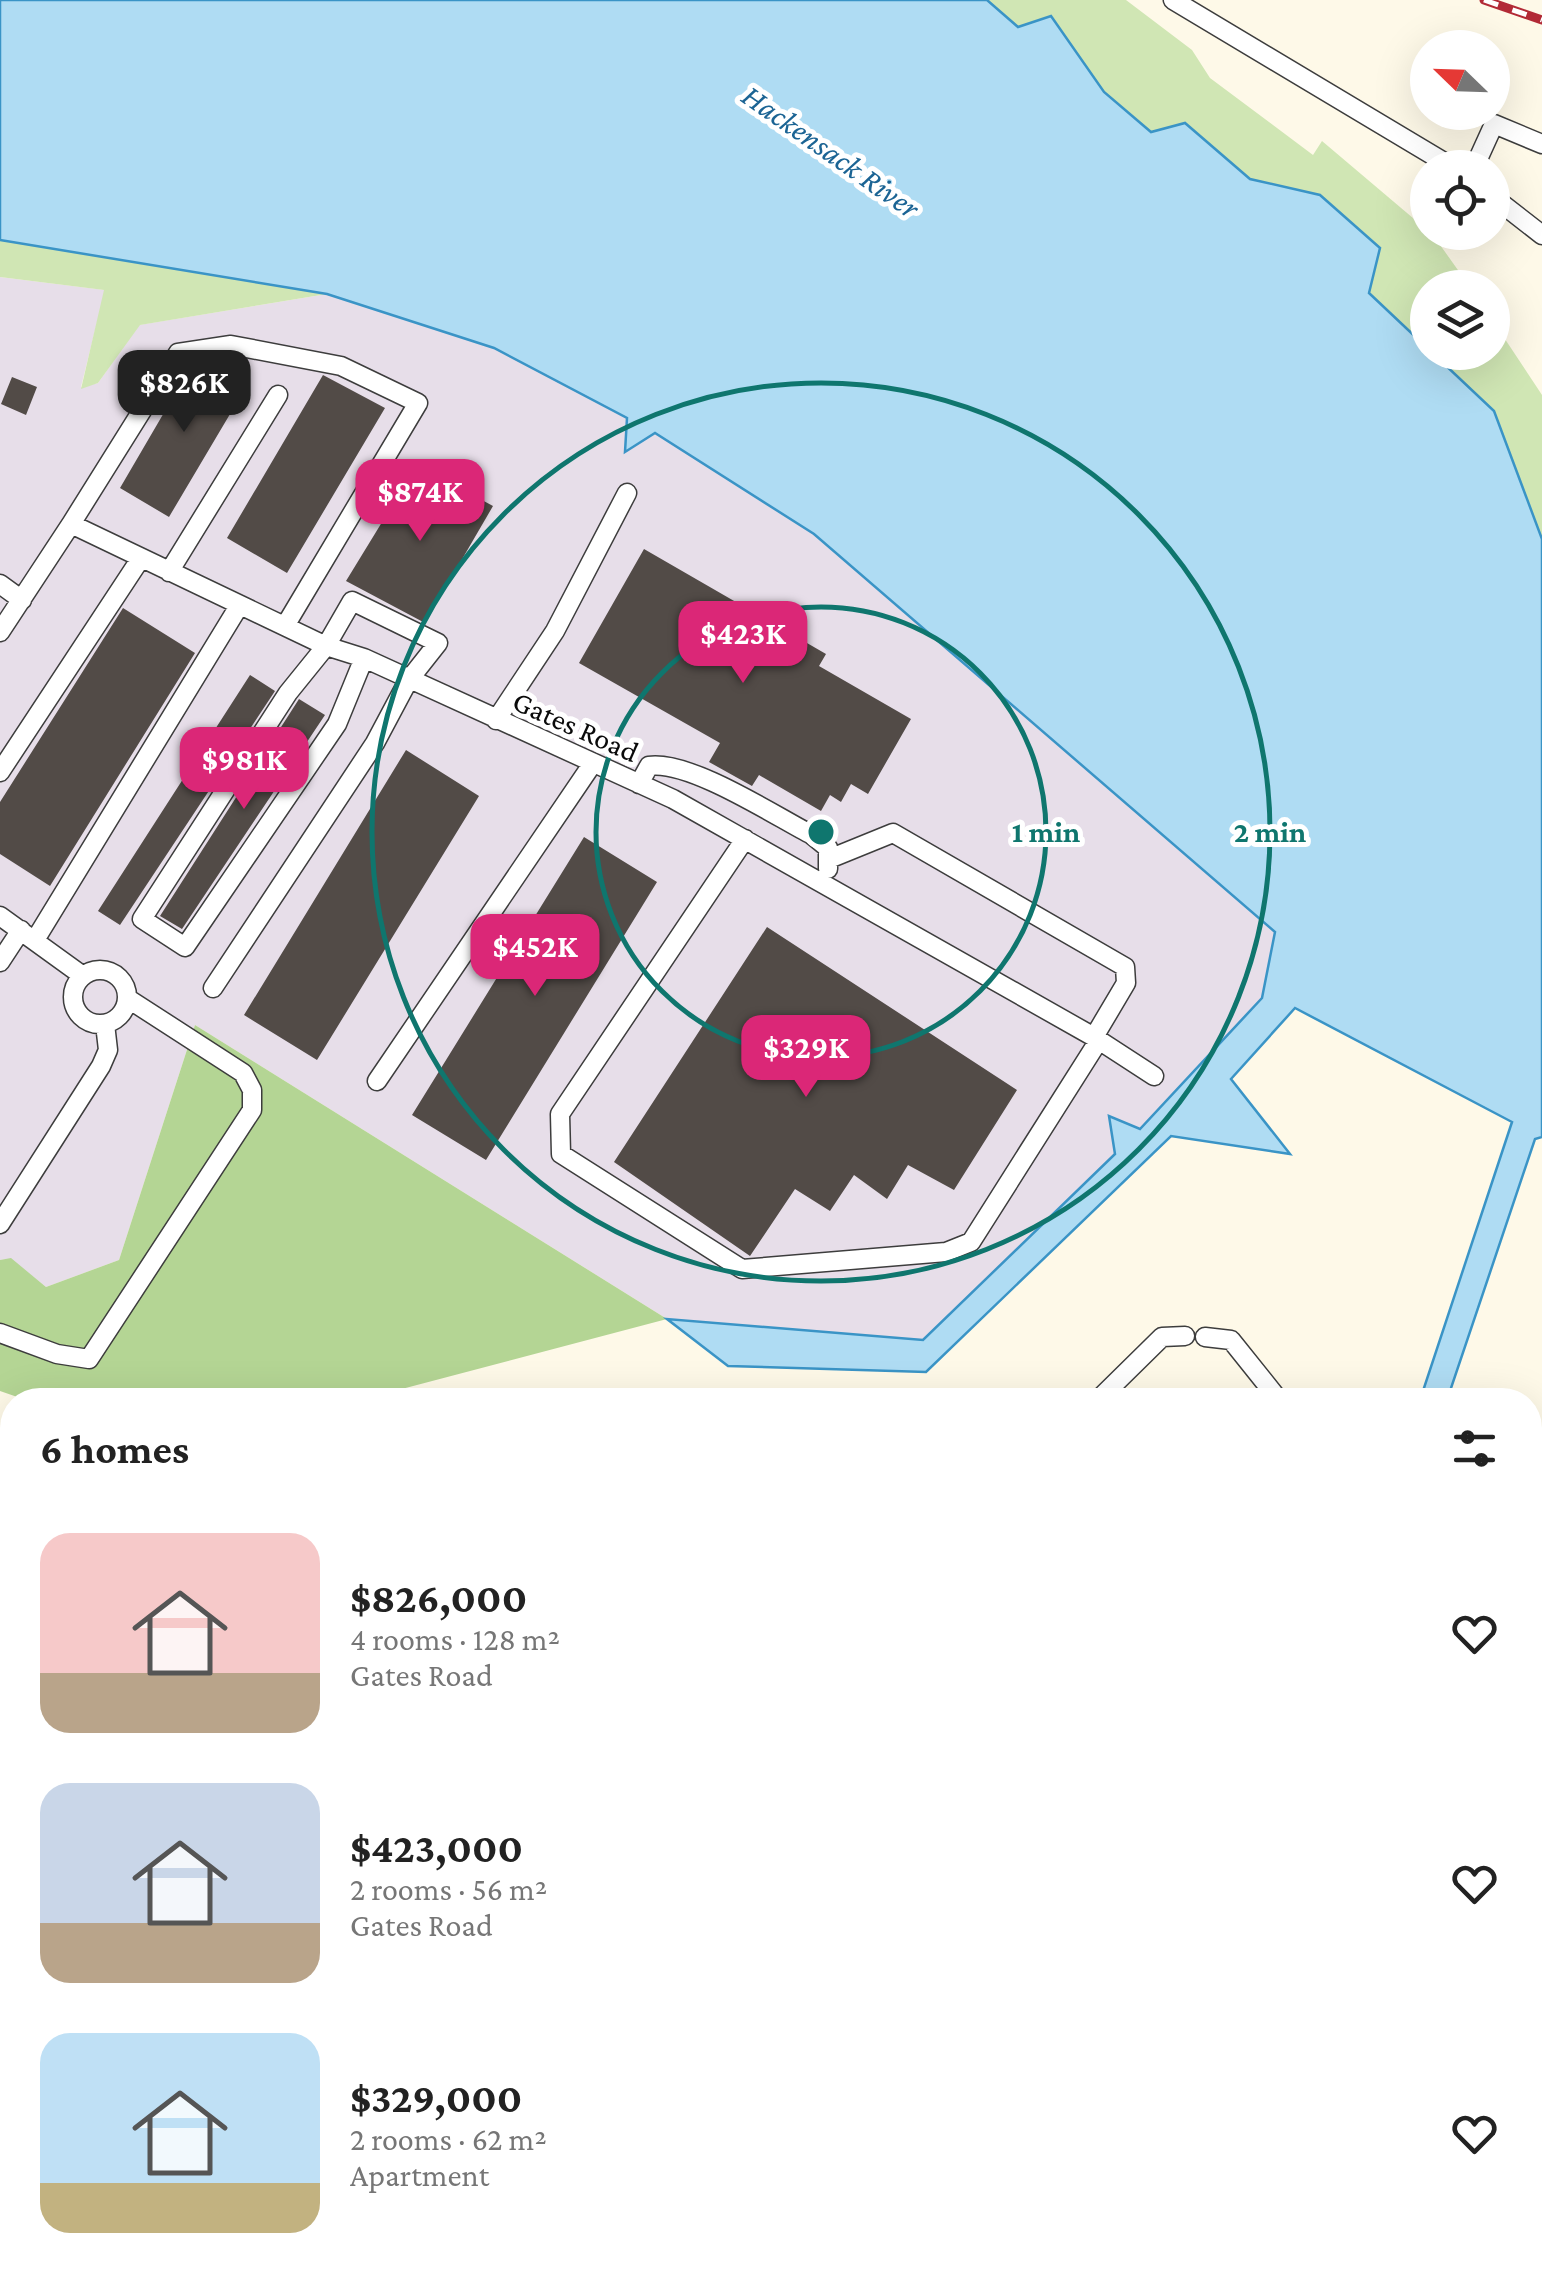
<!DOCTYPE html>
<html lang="en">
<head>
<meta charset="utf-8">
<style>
	body { margin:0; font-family:"Crimson Pro",serif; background:#f2f2f2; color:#222; height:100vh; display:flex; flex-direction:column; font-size:38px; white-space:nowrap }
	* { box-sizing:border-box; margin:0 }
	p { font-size:32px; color:#767676 }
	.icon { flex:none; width:55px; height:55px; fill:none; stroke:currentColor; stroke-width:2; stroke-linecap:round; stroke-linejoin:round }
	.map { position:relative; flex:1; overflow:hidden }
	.side { position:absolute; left:0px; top:1388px; width:1542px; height:892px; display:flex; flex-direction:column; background:#fff; border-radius:40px 40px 0 0; box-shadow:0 10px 40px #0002 }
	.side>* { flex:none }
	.needle { width:65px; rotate:293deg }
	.buttons { position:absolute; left:1410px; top:30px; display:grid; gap:20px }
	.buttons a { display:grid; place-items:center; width:100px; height:100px; border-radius:50%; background:#fff; box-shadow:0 10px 40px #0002; font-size:50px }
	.price { position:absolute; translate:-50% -85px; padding:0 22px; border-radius:20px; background:#db2777; color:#fff; font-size:32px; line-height:65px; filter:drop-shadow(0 2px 5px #0008) }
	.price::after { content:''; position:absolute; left:50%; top:60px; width:30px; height:22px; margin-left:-15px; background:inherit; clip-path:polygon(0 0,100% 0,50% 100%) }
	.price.active { background:#222; color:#fff }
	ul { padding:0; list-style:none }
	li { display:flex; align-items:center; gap:30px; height:250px; padding:0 40px }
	li span { display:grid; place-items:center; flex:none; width:280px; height:200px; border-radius:30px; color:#555 }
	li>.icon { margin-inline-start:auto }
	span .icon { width:120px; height:120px; fill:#fffc; stroke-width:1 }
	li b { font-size:42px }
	h2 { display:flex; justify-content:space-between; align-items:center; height:120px; padding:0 40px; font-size:42px }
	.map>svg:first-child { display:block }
	.industrial { fill:#e7dee9 }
	.green { fill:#d0e6b4 }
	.forest { fill:#b4d594 }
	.pitch { fill:#e1edc6 }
	.water { fill:#afdcf3; stroke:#3a94c6; stroke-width:2.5 }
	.building { fill:#524b47 }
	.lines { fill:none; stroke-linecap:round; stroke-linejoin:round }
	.minor-casing { stroke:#3d3d3d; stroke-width:21 }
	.path { stroke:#2c2c2c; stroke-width:4; stroke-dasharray:10 5; stroke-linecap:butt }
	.minor { stroke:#fff; stroke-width:18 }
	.rail-casing { stroke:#b22a36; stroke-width:9 }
	.rail { stroke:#fff; stroke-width:5; stroke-dasharray:15; stroke-linecap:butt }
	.ring { fill:none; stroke:#0f766e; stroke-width:5 }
	.labels { text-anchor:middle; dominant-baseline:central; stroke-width:10; stroke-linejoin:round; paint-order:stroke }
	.street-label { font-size:30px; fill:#0a0a0a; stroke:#fff }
	.water-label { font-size:32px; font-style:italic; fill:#1b6494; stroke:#fff }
	.centre { fill:#0f766e; stroke:#fff; stroke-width:5 }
	.ring-label { font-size:30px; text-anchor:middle; font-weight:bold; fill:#0f766e; stroke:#fff; stroke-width:10; stroke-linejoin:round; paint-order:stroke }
</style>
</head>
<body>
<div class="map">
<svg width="1542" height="2279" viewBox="0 0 1542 2279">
	<rect width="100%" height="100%" fill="#fef9e8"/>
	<!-- industrial -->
	<path class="industrial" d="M0 277 105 290 81 387 98 383 139 325 327 294 494 348 655 432 814 534 1275 932 1262 998 1140 1129 923 1340 667 1319 195 1025 119 1260 46 1287 11 1259 0 1260Z"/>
	<!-- green -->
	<path class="green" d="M987 0H1126L1192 50 1210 78 1313 155 1322 141 1433 235 1470 287 1428 288 1427 348 1368 293 1320 195 1250 179 1185 123 1152 132 1104 92 1052 16 1018 27Z
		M0 240 327 294 140 325 98 383 81 389 104 290 0 277Z
		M1493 321 1542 395V539L1494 411 1432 353 1492 352Z
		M273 2268H681L673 2279H277Z"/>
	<!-- forest -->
	<path class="forest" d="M195 1025 667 1319 360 1400H26L0 1391V1260L11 1258 46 1287 119 1260Z
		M681 2268H753L754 2279H673Z
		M1054 2268H1266L1277 2279H1052Z"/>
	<!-- pitch -->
	<path class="pitch" d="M302 2268H481L484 2279H305Z"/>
	<!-- water -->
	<path class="water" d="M0 0H987L1018 27 1051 16 1104 92 1151 132 1185 123 1250 179 1320 195 1380 248 1369 293 1494 411 1542 539V1137L1535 1139 1447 1400H1420L1512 1122 1295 1008 1231 1079 1290 1154 1171 1136 926 1372 728 1366 667 1319 923 1340 1115 1154 1109 1116 1140 1129 1262 998 1275 932 814 534 655 433 625 452 627 418 494 348 327 294 0 240Z
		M1530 1925 1542 1926V2279H1277L1266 2268H1530Z"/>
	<!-- building -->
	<path class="building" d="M213 360 249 382 169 517 120 488 193 363Z
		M323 375 385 408 287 573 227 538Z
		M12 377 37 387 26 415 1 404Z
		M417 465 493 506 425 623 346 581Z
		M644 549 826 654 819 666 911 719 868 794 851 784 841 802 830 795 821 811 759 775 752 786 709 762 720 743 579 663Z
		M123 608 195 653 50 886 0 854V802Z
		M250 675 275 691 120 925 98 911Z
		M299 699 325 715 182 929 160 916Z
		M406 750 479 796 317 1060 244 1015Z
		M584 837 657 882 486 1160 412 1115Z
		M767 927 1017 1090 954 1190 908 1165 887 1199 854 1175 830 1211 795 1189 750 1256 614 1162Z"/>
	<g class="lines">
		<defs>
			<path id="minor" d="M1173 0 1454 168
				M1474 168 1494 124 1542 144
				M1492 196 1542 235
				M71 524 178 353 231 345 341 366 418 403 285 626
				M169 572 278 395
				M0 584 22 600
				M0 632 71 524 326 646 364 658 673 799 1094 1037 1154 1076
				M496 720 555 631 627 493
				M0 772 141 558
				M639 784 649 766C690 760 775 816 812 835L828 848V869
				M745 839 560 1114 561 1154 742 1269 946 1252 971 1242 1099 1040
				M829 859 893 833 1125 967 1126 983 1094 1037
				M0 916 83 976
				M35 940 239 606
				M0 962 21 930
				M73 997a27 27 0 1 1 54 0a27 27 0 1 1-54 0Z
				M213 988 375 743 408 681 438 643 352 601 326 646 288 693 142 919 185 947 337 724 364 658
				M377 1081 593 763
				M0 1224 101 1066 108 1050 105 1024
				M0 1333 57 1354 89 1359 252 1110V1090L243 1073 127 998
				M1205 1337 1231 1340 1279 1400
				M1098 1400 1162 1337 1185 1336
				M1530 1524 1542 1530
				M1530 1687H1536
				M0 1789 12 1826
				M0 1865 12 1866
				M1530 1872 1542 1871
				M153 2268 157 2279"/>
		</defs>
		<!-- minor casing -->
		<use href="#minor" class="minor-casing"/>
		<!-- path -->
		<path class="path" d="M502 2268 506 2279
			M645 2279 673 2268"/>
		<!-- minor -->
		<use href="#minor" class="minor"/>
		<defs>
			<path id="rail" d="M1484 0 1542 20"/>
		</defs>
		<!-- rail casing -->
		<use href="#rail" class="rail-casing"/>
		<!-- rail -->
		<use href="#rail" class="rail"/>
	</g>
	<!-- distance rings -->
	<g class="ring">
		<circle cx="821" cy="832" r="225"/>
		<circle cx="821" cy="832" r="449"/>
	</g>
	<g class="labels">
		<!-- street labels -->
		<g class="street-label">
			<text transform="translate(576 726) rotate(24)">Gates Road</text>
		</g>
		<!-- water labels -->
		<g class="water-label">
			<text transform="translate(831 151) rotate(35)">Hackensack River</text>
		</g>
	</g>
	<circle cx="821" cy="832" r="15" class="centre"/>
	<g class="ring-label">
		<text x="1046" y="842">1 min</text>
		<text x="1270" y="842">2 min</text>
	</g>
</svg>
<div class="buttons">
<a><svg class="needle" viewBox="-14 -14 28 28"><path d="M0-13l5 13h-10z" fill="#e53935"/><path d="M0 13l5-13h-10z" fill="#767676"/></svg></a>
<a><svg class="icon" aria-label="locate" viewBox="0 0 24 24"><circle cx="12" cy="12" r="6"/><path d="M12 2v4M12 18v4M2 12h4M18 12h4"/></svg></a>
<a><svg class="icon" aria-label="layers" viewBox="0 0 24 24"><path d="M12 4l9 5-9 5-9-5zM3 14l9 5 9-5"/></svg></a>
</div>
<b class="price active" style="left:184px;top:435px">$826K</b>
<b class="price" style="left:420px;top:544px">$874K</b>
<b class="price" style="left:743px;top:686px">$423K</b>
<b class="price" style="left:244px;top:812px">$981K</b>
<b class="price" style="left:535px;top:999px">$452K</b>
<b class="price" style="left:806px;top:1100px">$329K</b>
<section class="side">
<h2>6 homes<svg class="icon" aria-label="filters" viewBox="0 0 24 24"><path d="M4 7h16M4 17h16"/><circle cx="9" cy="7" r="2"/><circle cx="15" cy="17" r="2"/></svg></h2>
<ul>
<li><span style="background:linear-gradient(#f6c9c9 70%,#b9a48a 0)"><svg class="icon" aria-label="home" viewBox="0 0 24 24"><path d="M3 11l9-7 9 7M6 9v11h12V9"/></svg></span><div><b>$826,000</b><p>4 rooms · 128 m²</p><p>Gates Road</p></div><svg class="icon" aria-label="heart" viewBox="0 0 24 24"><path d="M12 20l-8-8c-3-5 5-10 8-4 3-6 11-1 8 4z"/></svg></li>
<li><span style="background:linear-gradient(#c9d6e8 70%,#b9a48a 0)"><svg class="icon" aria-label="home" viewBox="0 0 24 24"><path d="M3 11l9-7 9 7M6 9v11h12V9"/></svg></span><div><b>$423,000</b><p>2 rooms · 56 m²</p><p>Gates Road</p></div><svg class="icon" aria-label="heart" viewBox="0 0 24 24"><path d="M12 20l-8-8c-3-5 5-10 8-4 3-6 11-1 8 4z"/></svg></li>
<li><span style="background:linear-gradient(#bfe0f5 75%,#c2b280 0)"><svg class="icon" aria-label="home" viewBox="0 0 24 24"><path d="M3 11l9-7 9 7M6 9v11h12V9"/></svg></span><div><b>$329,000</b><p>2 rooms · 62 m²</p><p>Apartment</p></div><svg class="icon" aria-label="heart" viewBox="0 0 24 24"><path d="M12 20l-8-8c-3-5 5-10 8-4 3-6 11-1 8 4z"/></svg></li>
</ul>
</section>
</div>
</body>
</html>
